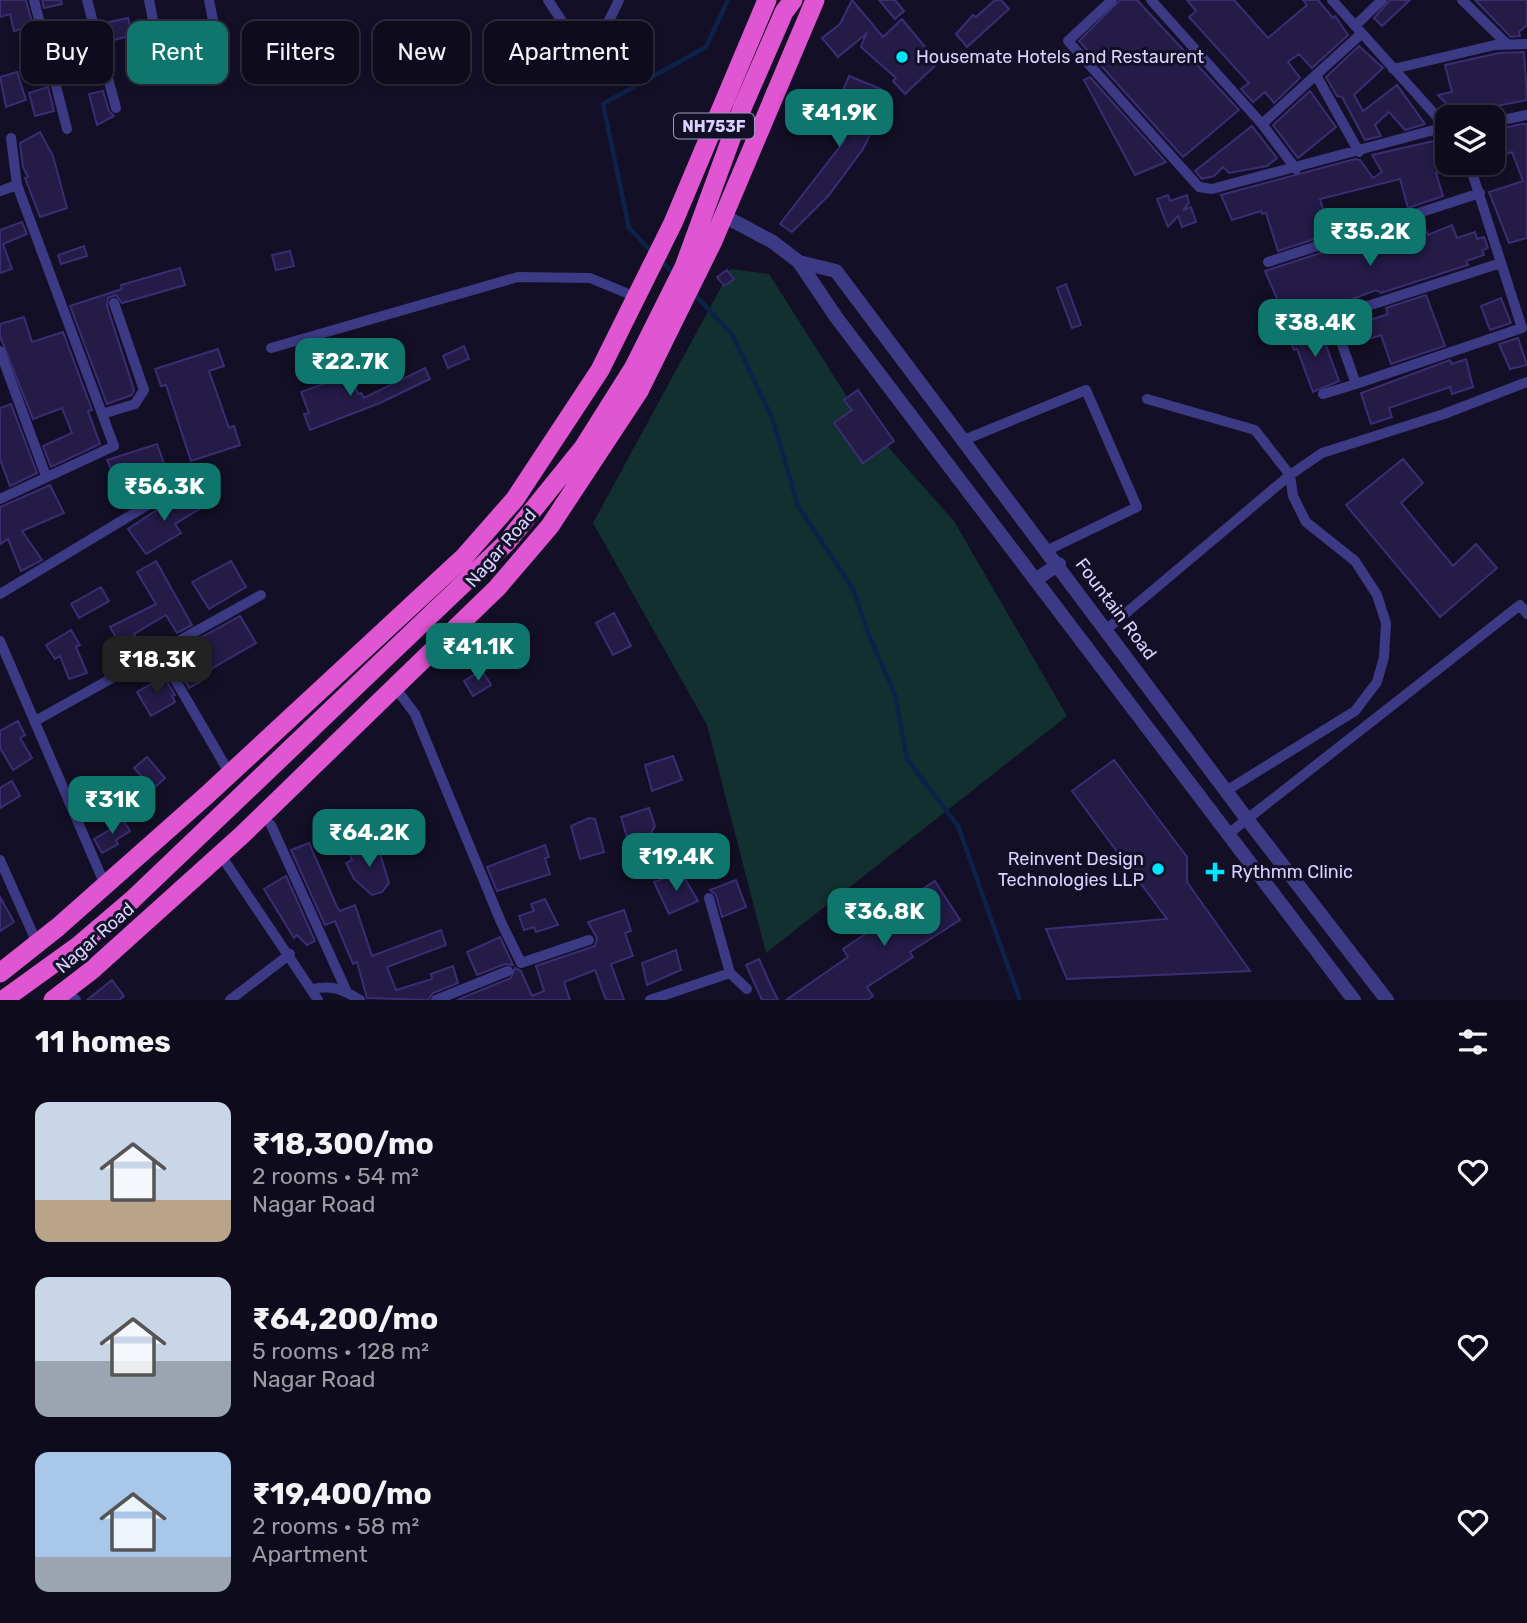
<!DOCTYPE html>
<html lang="en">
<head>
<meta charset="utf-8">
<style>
	body { margin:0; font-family:Rubik,sans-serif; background:#1c1929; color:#f1f3f6; height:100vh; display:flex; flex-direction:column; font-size:26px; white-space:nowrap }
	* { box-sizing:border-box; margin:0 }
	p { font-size:23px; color:#9b9ba3 }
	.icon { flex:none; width:38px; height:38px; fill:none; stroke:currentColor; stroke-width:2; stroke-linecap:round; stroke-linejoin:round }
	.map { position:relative; height:1000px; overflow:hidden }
	.sheet { display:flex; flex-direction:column; background:#0e0b1c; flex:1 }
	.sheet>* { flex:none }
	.hud { position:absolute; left:21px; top:21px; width:700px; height:63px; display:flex; gap:14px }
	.tools { position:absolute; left:1435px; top:105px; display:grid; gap:14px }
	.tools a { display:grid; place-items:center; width:70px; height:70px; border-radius:14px; background:#0e0b1c; box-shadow:0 4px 10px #0003,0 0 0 2px #2e2b3b; font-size:35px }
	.price { position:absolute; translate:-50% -60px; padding:0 16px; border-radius:14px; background:#0f766e; color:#fff; font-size:23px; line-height:46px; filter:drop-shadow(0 2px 4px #0008) }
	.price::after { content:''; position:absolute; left:50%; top:42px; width:21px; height:16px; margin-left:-10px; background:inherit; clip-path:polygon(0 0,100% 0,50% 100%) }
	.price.active { background:#222; color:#fff }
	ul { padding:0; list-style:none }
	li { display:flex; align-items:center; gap:21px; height:175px; padding:0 35px }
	li span { display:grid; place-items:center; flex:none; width:196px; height:140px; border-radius:14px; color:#555 }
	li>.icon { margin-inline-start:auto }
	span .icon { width:84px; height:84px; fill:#fffc; stroke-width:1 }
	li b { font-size:30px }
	h2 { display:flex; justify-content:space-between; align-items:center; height:84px; padding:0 35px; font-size:30px }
	.tag { padding:0 24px; border-radius:14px; background:#0e0b1c; box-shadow:0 4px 10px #0003,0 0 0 2px #2e2b3b; font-size:24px; line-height:63px }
	.tag.active { background:#0f766e; color:#fff }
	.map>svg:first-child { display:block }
	.green { fill:#12302f }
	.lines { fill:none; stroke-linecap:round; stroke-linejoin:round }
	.stream { stroke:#0c2248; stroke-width:4.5 }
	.building { fill:#241b47; stroke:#3b2d73; stroke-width:2 }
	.minor { stroke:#3d3a85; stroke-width:10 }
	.tertiary { stroke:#3d3a85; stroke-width:14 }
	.trunk { stroke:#e055d1; stroke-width:19 }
	.poi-dot { fill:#00e5ff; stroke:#130f26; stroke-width:2.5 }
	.labels { text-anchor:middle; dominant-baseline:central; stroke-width:6; stroke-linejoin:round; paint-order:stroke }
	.shield { fill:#130f26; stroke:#9e99be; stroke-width:2 }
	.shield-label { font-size:16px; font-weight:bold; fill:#d9d4ff }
	.poi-label { font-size:18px; fill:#d9d4ff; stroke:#130f26; text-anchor:start }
	.street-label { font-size:18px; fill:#d9d4ff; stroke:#130f26 }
</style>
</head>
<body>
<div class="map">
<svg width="1527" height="1000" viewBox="0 0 1527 1000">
	<rect width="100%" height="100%" fill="#130f26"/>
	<!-- green -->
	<path class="green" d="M731 269 769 274 856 411 954 521 1067 716 766 953 707 725 593 523Z"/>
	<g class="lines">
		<!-- stream -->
		<path class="stream" d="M653 253 629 228 603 104 706 47 728 0
			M660 259 675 276
			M694 294 732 334 773 420 798 506 853 589 868 633 895 695 907 759 958 826 1020 1000"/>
	</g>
	<!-- building -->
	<path class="building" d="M0 0H26L33 26 14 31 10 14 0 17Z
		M42 0H61L62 4 44 8Z
		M852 0 883 37 902 19 938 63 905 94 893 81 896 78 861 47 866 34 838 57 822 38 840 24Z
		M879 0H895L904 11 895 19Z
		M995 0H1001L1009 9 967 47 956 34 973 15 976 17Z
		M1120 0H1137L1239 110 1183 157 1079 41Z
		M1187 0H1234L1268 38 1307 5 1303 0H1318L1333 18 1335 16 1348 35 1312 68 1299 54 1288 62 1300 78 1274 103 1265 92 1253 102 1241 89 1249 83 1189 17 1196 11Z
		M1390 0H1410L1382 26 1374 18Z
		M1475 0H1527V25L1519 32 1520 36 1511 37Z
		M128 18 133 35 110 41 105 23Z
		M91 45 95 59 81 63 77 49Z
		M1359 46 1383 68 1354 95 1363 111 1397 85 1425 124 1405 130 1389 112 1375 125 1381 136 1365 140 1342 97 1337 96 1326 77Z
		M1524 52 1527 100 1456 114 1438 95 1452 92 1445 65 1499 53Z
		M17 72 26 100 6 107 0 77Z
		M849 76 881 89 864 130 871 133 863 149 829 195 792 232 780 224 845 140 836 136 846 114 835 110Z
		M1090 77 1166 162 1135 175 1084 80Z
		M48 87 54 111 35 116 29 93Z
		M103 91 109 111 114 116 97 125 89 94Z
		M1310 91 1336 127 1298 158 1273 125Z
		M1522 124H1527V238L1509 243 1489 192 1523 181 1512 152 1506 154 1505 151 1493 156V130Z
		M1252 126 1277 158 1267 166 1229 173 1223 167 1214 176 1202 179 1195 171Z
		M40 132 53 156 67 208 40 217 25 178 28 177 23 167 20 143Z
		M1447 138V169L1436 173 1443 196 1408 208 1400 179 1320 199 1330 234 1278 251 1266 213 1262 214 1261 211 1232 220 1221 195 1355 159 1360 160 1373 178 1382 172 1372 155Z
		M1168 195 1170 201 1187 195 1189 203 1183 210 1191 207 1196 222 1182 227 1178 216 1168 227 1157 199Z
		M1422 220 1428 235 1452 225 1457 238 1475 232 1477 239 1484 237 1488 248 1482 250 1484 255 1466 261 1468 265 1381 293 1376 290 1288 324 1265 271Z
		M22 222 27 234 3 244 12 269 0 273V230Z
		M84 246 87 256 61 264 58 255Z
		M290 251 294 266 276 270 272 255Z
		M180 268 185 285 122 303 116 295 108 298 107 306 134 390 132 395 107 404 70 306 122 289 121 285Z
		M727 270 734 279 724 286 717 277Z
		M1066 284 1081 325 1072 328 1057 288Z
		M1426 295 1445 346 1391 364 1381 335 1360 342 1355 325 1388 314 1386 308Z
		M1501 298 1511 323 1490 330 1481 306Z
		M24 317 32 342 63 332 92 410 88 411 100 444 51 467 43 446 72 433 62 408 33 419 0 336V324Z
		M1320 329 1339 381 1313 392 1297 349 1294 350 1289 338Z
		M1518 338 1527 365 1510 369 1499 344Z
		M464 346 469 359 448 368 443 356Z
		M218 349 224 366 209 371 229 428 234 426 240 445 191 461 166 385 161 386 155 369Z
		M1466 359 1473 387 1452 394 1450 387 1406 402 1389 408 1392 417 1371 424 1361 393 1450 360 1452 364Z
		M425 368 430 379 380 403 310 430 304 414 309 413 301 392 350 374 358 394 361 393 364 398Z
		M858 390 894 441 863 463 834 423 852 410 844 400Z
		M11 404 37 473 10 486 0 459V408Z
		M157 444 168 475 122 492 107 460Z
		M1403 459 1423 483 1401 503 1453 566 1476 544 1497 568 1440 617 1346 505Z
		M50 485 64 513 22 531 42 560 21 571 8 539 0 544V507Z
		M193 492 203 507 175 524 181 533 146 554 128 529 164 505 167 509Z
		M156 561 192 625 177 633 166 615 134 634 140 644 124 652 110 627 156 604 137 572Z
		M231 561 246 587 209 609 192 582Z
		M101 587 109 601 79 618 71 604Z
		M614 613 631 646 613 655 596 623Z
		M240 616 256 643 197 677 200 682 189 688 177 667 191 659 184 647Z
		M71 630 80 645 76 647 87 673 69 679 60 656 55 659 46 645Z
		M482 670 491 685 473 696 464 681Z
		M164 677 175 695 172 696 175 702 151 716 137 692Z
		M18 721 25 735 20 738 32 758 13 770 0 748V731Z
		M673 756 682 780 652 791 645 765Z
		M147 757 165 778 153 789 134 768Z
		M1114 760 1187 857V882L1250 971 1067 979 1046 929 1167 919 1072 791Z
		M12 781 20 796 0 808V788Z
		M649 808 655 826 650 835 629 844 621 817Z
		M122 818 130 831 116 840 118 844 102 853 94 839 113 828 111 824Z
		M589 818 595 819 604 852 580 859 571 826Z
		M309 843 337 907 340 911 355 905 372 956 441 930 446 945 387 967 396 990 432 979 431 974 453 966 458 983 433 993 428 1000 367 998 357 962 353 964 335 921 325 925 291 850Z
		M370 843 372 849 378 847 389 883 382 892 372 895 354 879 346 863 352 860 349 852Z
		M545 845 549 857 545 858 550 874 497 891 487 867Z
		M681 872 698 901 669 914 654 882Z
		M286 876 315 941 307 945 297 935 294 938 264 889Z
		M736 880 746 907 722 917 716 895 710 890Z
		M935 881 960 920 910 952 913 957 867 987 873 996 867 1000H786L848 957 843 949 889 918 886 913Z
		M0 897 14 922 0 931Z
		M545 899 558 925 536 932 534 927 524 930 519 916 534 911 531 904Z
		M624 910 631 931 625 933 633 956 611 964 624 1000H606L595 970 564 982 570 1000H457L511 978 515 968 521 971 532 996 544 991 536 966 595 946 597 938 588 922Z
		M500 937 513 965 505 964 477 975 467 952Z
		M676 950 681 970 647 985 642 963Z
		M759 959 772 988 778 1000H762L746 965Z
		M112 980 124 996 119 1000H87Z"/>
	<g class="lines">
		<!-- minor -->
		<path class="minor" d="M34 0 67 129
			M87 0 116 108
			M149 0 164 75
			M209 0 215 30
			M548 0 571 35 585 44C604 34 610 19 619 0
			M1112 0 1068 41 1199 187 1212 189 1445 127
			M1151 0 1262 124 1296 169
			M1332 0 1447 128
			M1462 0 1507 44
			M1355 26 1382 0
			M1393 69 1495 45 1527 44
			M1316 75 1359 152
			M1493 122 1527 115
			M1262 124 1361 34
			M0 191 17 185 11 138
			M1268 262 1480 193
			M1333 319 1356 384 1522 328 1469 163
			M1293 330 1501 263
			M271 348 518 277 590 278 636 297
			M0 351 46 476
			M1323 394 1356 384
			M1147 399 1255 430 1290 475 1293 496 1306 522 1355 561 1377 595 1386 623 1384 657 1377 682 1355 711 1226 791
			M102 414 135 404 144 390 114 303
			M964 440 1086 390 1137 507 1048 550
			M0 499 114 446 17 185
			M0 594 171 491
			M1107 629 1290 475 1322 453 1444 414 1527 382
			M0 641 105 885
			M159 652 230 774
			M400 694 415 714 501 922 521 963 589 940
			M37 720 261 595
			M271 825 347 992
			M1227 835 1520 605 1527 614
			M220 854 318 1000
			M0 860 37 943
			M709 898 730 973
			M312 989C333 985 342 989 360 1000
			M74 998 76 1000
			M230 1000 290 954
			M436 1000 508 971
			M650 1000 730 973 747 989"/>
		<!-- tertiary -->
		<path class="tertiary" d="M724 216 773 242 799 262 836 317 1354 1000
			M799 262 836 271 1247 819 1387 1000
			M1035 580 1059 564"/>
		<!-- trunk -->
		<path class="trunk" d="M0 973 58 927 207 795 464 557 515 499 600 370 673 223 767 0
			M3 1000 78 946 132 900 507 542 583 448 634 367 684 267 743 106 784 12 793 0
			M53 1000 92 970 242 835 497 588 550 526 639 391 713 241 815 0"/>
	</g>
	<!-- markers -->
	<g class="poi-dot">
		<circle cx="902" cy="57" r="7"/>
		<circle cx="1158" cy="869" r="7"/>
		<path d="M1211.5 861.5h7v7h7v7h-7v7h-7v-7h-7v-7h7z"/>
	</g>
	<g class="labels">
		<!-- shield labels -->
		<rect class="shield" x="674" y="113.5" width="80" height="25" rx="5"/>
		<g class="shield-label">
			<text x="714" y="126">NH753F</text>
		</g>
		<!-- poi labels -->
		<g class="poi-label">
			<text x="916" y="57">Housemate Hotels and Restaurent</text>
			<text x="1144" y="859" text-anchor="end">Reinvent Design<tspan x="1144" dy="21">Technologies LLP</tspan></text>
			<text x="1231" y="872">Rythmm Clinic</text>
		</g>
		<!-- street labels -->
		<g class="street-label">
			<text transform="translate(501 548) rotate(-49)">Nagar Road</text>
			<text transform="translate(1116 609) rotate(53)">Fountain Road</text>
			<text transform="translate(95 938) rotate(-41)">Nagar Road</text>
		</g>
	</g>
</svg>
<div class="tools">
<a><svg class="icon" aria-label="layers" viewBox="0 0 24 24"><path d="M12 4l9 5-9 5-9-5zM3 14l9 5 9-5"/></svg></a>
</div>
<b class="price" style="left:839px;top:149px">₹41.9K</b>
<b class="price" style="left:1370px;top:268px">₹35.2K</b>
<b class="price" style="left:1315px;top:359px">₹38.4K</b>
<b class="price" style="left:350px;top:398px">₹22.7K</b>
<b class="price" style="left:164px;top:523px">₹56.3K</b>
<b class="price" style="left:478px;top:683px">₹41.1K</b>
<b class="price active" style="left:157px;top:696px">₹18.3K</b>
<b class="price" style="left:112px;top:836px">₹31K</b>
<b class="price" style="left:369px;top:869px">₹64.2K</b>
<b class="price" style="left:676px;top:893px">₹19.4K</b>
<b class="price" style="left:884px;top:948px">₹36.8K</b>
<div class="hud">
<a class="tag">Buy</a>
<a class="tag active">Rent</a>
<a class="tag">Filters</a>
<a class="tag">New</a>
<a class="tag">Apartment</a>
</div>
</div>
<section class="sheet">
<h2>11 homes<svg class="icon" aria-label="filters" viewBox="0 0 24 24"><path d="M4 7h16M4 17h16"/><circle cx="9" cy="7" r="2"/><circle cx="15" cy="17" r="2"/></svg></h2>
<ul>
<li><span style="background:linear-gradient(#c9d6e8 70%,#b9a48a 0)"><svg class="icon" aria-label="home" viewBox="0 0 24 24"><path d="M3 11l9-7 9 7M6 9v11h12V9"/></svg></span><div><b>₹18,300/mo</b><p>2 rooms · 54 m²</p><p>Nagar Road</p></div><svg class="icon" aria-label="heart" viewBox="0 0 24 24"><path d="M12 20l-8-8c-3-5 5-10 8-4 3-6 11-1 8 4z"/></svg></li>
<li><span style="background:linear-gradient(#c9d6e8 60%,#9aa5b1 0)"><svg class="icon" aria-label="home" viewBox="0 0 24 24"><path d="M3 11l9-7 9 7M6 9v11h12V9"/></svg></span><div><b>₹64,200/mo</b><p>5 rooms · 128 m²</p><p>Nagar Road</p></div><svg class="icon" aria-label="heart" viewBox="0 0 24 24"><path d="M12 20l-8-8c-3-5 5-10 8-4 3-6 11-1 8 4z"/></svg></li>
<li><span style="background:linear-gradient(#a9c7e8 75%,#9aa5b1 0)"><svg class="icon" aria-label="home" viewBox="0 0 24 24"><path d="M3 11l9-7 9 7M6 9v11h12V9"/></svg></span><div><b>₹19,400/mo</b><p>2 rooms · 58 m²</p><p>Apartment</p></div><svg class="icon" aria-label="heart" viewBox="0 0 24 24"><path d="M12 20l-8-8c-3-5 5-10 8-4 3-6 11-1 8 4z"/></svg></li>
</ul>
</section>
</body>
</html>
